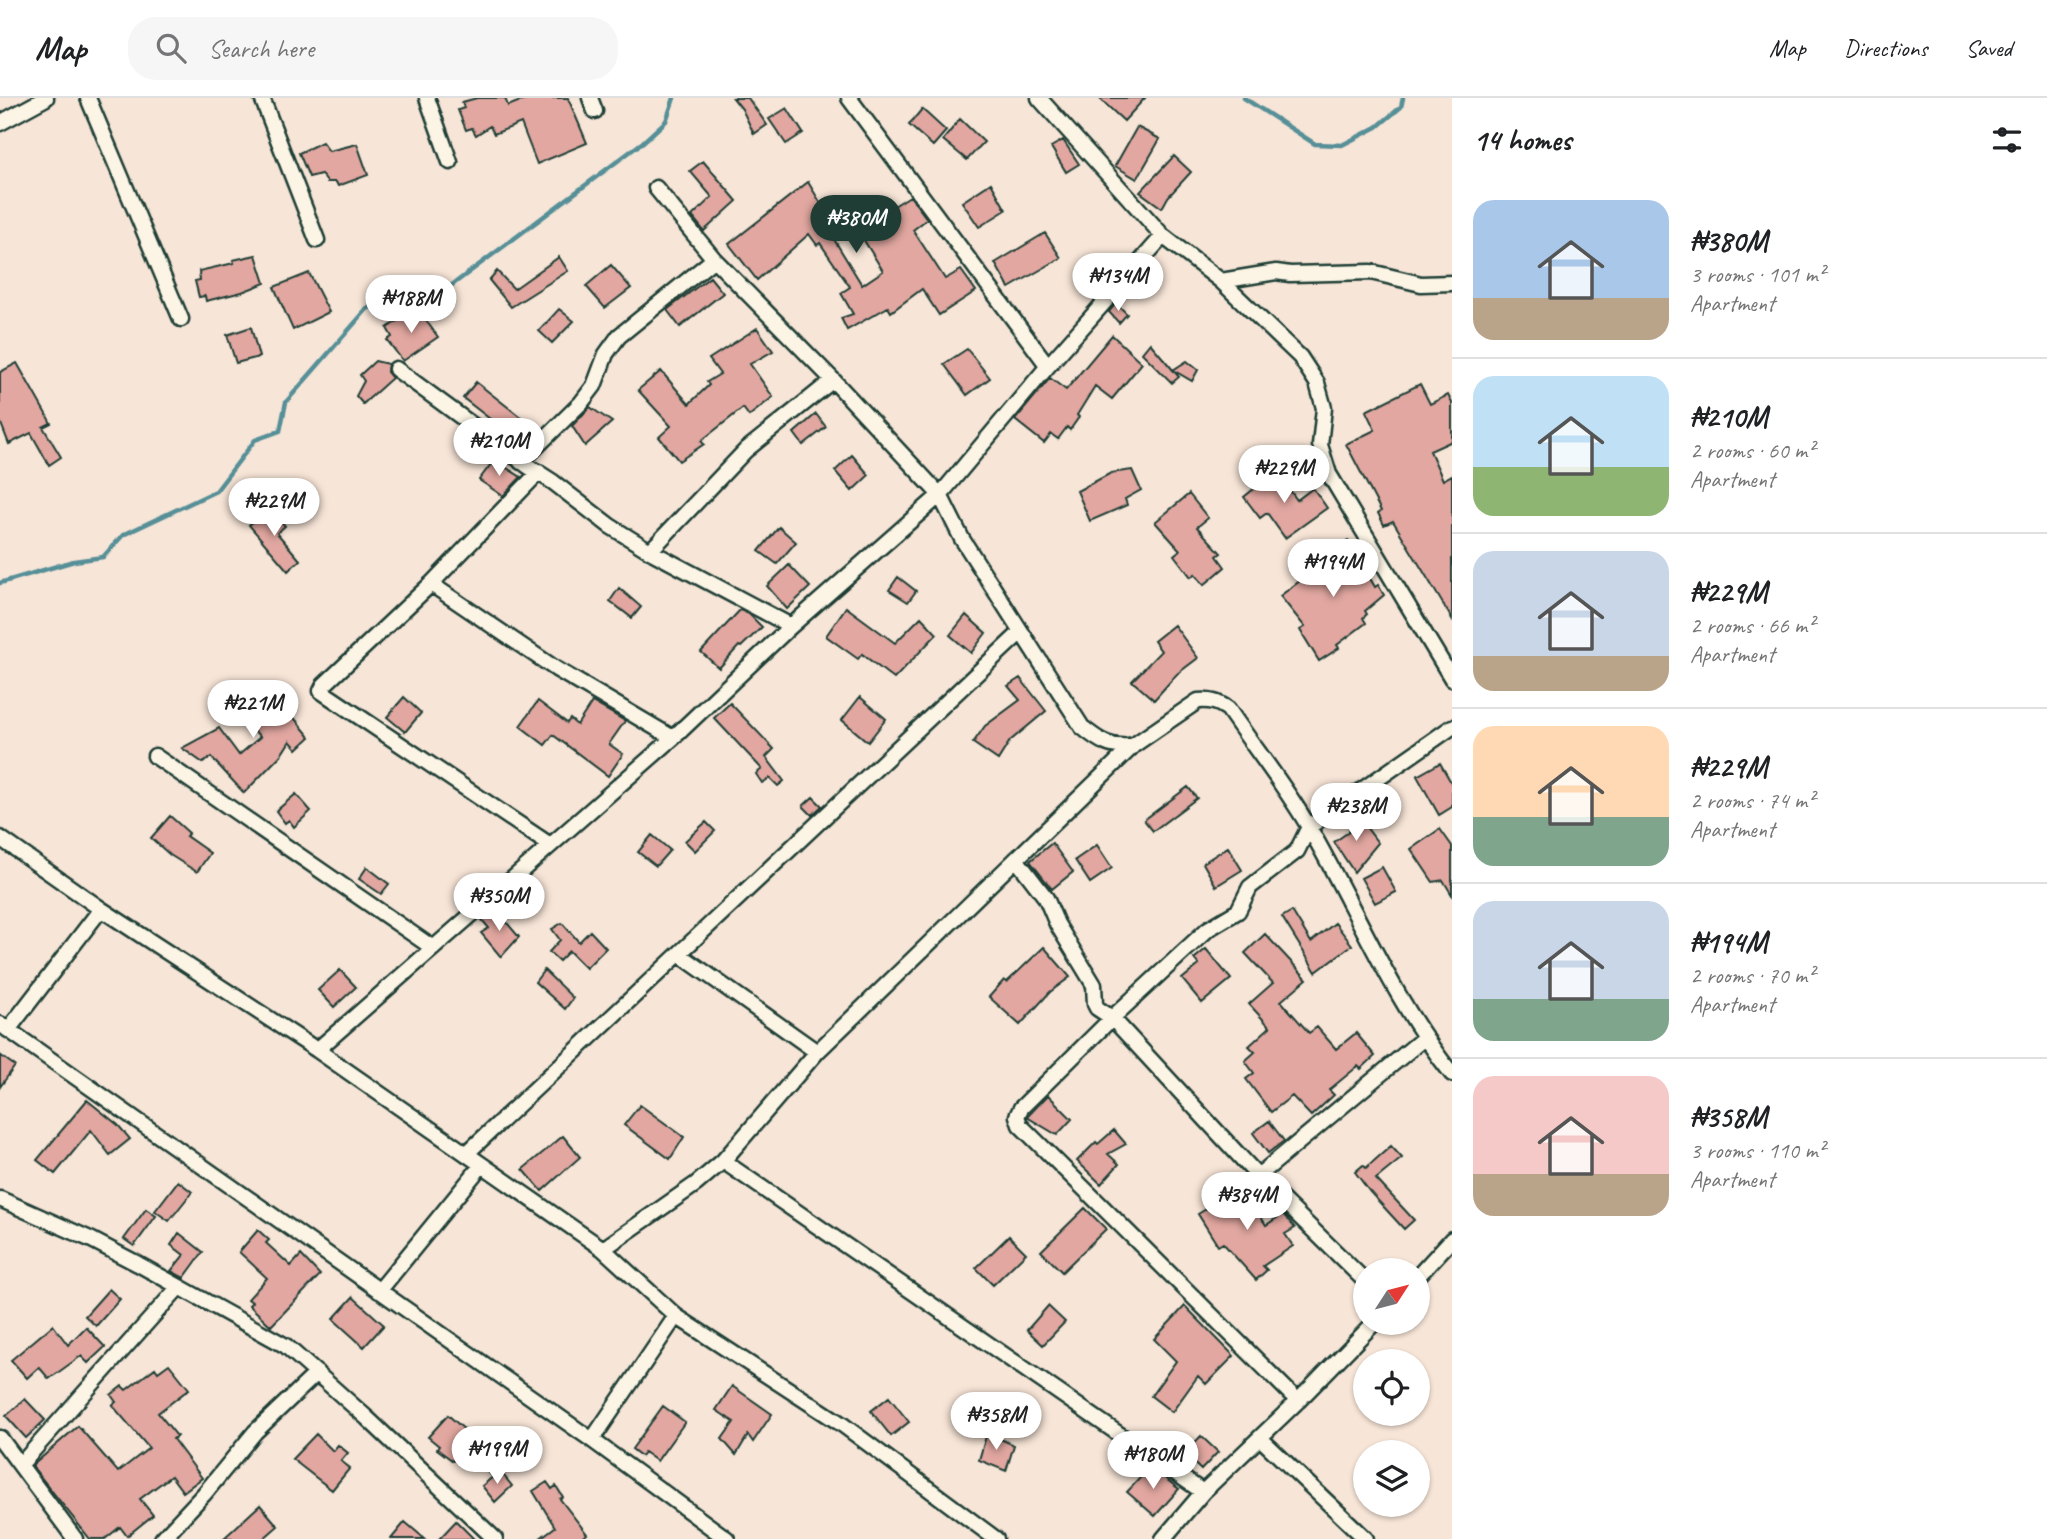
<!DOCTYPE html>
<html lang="en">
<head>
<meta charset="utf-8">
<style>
	body { margin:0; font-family:Caveat,sans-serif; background:#f6f6f6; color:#202124; height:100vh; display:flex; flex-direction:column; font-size:26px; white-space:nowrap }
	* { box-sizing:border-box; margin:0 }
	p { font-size:23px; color:#757577 }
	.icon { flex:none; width:38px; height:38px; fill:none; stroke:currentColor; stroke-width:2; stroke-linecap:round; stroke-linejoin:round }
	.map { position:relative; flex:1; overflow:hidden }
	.sheet { display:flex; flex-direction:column; background:#fff; width:595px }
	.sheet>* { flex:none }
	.needle { width:46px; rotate:54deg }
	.buttons { position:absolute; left:1353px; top:1160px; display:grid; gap:14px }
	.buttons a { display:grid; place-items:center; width:77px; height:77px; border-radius:50%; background:#fff; box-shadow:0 2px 5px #0004; font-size:35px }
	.price { position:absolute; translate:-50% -60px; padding:0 16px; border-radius:24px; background:#fff; color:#222; font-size:23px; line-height:46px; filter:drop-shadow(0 2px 4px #0008) }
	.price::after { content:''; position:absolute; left:50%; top:42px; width:21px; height:16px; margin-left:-10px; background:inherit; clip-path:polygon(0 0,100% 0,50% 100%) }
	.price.selected { background:#1f3d34; color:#fff }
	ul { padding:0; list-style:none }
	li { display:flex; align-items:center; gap:21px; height:175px; padding:0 21px }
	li+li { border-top:2px solid #e0e0e0 }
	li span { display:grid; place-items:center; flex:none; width:196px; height:140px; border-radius:21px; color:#555 }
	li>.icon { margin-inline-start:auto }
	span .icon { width:84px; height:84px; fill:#fffc; stroke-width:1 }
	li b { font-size:30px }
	h2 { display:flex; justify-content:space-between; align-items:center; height:84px; padding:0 21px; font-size:30px }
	header { display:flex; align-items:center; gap:42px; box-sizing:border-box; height:98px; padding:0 35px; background:#fff; border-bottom:2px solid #e0e0e0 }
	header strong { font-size:33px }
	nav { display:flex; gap:38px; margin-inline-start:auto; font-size:24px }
	.search { width:490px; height:63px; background:#f6f6f6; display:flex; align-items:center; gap:18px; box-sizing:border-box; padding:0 24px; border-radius:28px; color:#757577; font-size:26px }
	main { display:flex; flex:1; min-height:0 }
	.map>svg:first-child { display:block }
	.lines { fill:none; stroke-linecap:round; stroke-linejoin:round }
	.stream { stroke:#568f97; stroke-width:4.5 }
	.building { fill:#e1a7a0; stroke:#1f3d34; stroke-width:2 }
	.street-casing { stroke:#1f3d34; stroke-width:19 }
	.street { stroke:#fcf5e5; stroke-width:14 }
</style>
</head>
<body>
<header>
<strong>Map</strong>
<div class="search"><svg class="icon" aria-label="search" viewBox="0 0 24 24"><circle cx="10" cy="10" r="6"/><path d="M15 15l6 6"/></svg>Search here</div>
<nav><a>Map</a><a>Directions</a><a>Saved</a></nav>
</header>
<main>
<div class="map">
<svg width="1452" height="1441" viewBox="0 0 1452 1441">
	<rect width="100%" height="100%" fill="#f7e5d7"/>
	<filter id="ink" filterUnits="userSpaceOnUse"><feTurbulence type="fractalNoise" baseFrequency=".0143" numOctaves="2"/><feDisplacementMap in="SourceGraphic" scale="14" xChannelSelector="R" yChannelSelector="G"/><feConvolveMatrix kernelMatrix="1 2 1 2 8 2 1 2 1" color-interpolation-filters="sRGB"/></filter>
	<g filter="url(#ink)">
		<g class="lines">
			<!-- stream -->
			<path class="stream" d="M1244 0 1315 46 1342 47 1377 29 1401 9 1403 0
				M0 485 74 463 103 459 123 437 216 393 255 342 280 333 286 304 367 211 395 195 436 199 643 44 666 23 674 0"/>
		</g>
		<!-- building -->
		<path class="building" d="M477 0H505L508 8 528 0H568L587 45 537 66 521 25 494 36 490 28 476 37 472 30 466 32 458 12 464 10 462 4Z
			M733 0H748L767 27 754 36 742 11Z
			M1099 0H1145L1124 23Z
			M787 10 803 35 786 46 769 21Z
			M922 11 946 33 933 48 909 27Z
			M960 21 984 44 967 62 943 42Z
			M1137 29 1160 41 1137 81 1115 68Z
			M1063 42 1079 66 1066 74 1051 49Z
			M322 44 329 53 357 46 368 77 338 88 336 84H327L321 76 309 79 299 55Z
			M1174 58 1191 74 1168 99 1162 110 1140 94Z
			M703 63 737 103 704 133 692 118 712 99 690 73Z
			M808 84 838 134 832 138 862 187 883 173 857 131 910 98 927 121 913 132 945 181 961 172 976 193 939 217 922 191 891 214 888 209 847 232 841 220 853 216 841 195 850 189 820 145 817 147 809 136 757 182 729 146Z
			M991 85 1006 112 979 129 962 104Z
			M1045 135 1061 160 1009 190 995 165Z
			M256 157 265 185 242 194 206 203 205 198 199 199 195 183 200 182 199 173 234 165 233 162Z
			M559 159 568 173 511 209 489 182 497 173 514 191Z
			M611 167 631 190 605 210 586 188Z
			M309 175 329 214 293 232 274 189Z
			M710 179 723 195 680 229 667 212Z
			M1116 205 1127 216 1119 225 1109 214Z
			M417 210 438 239 403 263 387 242 392 239 387 230Z
			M559 211 574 223 552 245 539 233Z
			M251 229 259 259 236 265 227 237Z
			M757 230 773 253 750 266 773 299 749 318 743 310 701 343 704 346 679 363 659 339 671 328 638 292 661 273 689 306 709 287 707 284 720 276 709 261Z
			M1112 237 1142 265 1112 301 1095 288 1077 317 1079 319 1070 332 1067 329 1058 341 1051 336 1044 345 1015 322 1050 280 1066 292Z
			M1150 245 1179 279 1172 285 1142 255Z
			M967 251 990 280 967 297 944 266Z
			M375 263 388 266 387 274 392 280 363 306 356 298 364 283 360 277Z
			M1187 263 1198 272 1192 283 1173 272Z
			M17 265 51 325 43 329 61 359 49 367 31 335 9 346 0 323V274Z
			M476 284 532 328 517 342 463 300Z
			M1420 286 1430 306 1448 297 1452 305V343L1430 353 1443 382 1452 377V521L1393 423 1384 427 1378 415 1381 413 1346 346 1375 332 1366 313Z
			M590 309 612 324 585 348 572 328Z
			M816 316 826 329 803 347 794 335Z
			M486 349 496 356 490 367 480 359Z
			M852 357 869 377 852 393 835 373Z
			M494 362 521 379 503 398 479 382Z
			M1132 372 1141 392 1125 401 1127 407 1090 423 1077 393 1111 375Z
			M1276 373 1297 402 1313 390 1327 410 1285 440 1267 415 1260 420 1244 399Z
			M1189 396 1208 420 1197 429 1221 455 1217 458 1225 469 1204 487 1195 476 1191 479 1174 457 1180 452 1155 424Z
			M270 410 285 428 277 435 300 462 288 473 249 427Z
			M779 429 796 444 777 466 759 453Z
			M1348 442 1375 489 1378 487 1384 497 1365 513 1367 516 1363 520 1366 525 1337 547 1339 550 1319 563 1300 532 1305 529 1280 498 1317 470 1312 463Z
			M789 467 810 489 787 511 767 488Z
			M898 479 916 493 908 504 889 492Z
			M619 490 641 509 632 520 610 503Z
			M846 509 895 545 921 519 937 536 894 581 862 556 858 561 826 538Z
			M740 512 749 516 762 529 741 549 739 548 719 570 701 554Z
			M966 517 986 535 971 555 950 537Z
			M1174 527 1198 560 1177 576 1154 602 1132 583 1161 553 1154 543Z
			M1020 580 1046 613 1010 643 998 662 973 645 985 628 1020 602 1008 588Z
			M264 588 269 595 276 589 285 598 280 603 310 639 297 651 290 643 281 657 244 695 211 659 203 665 182 650 219 630 239 657 260 639 236 612Z
			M404 599 421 615 405 634 387 619Z
			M860 599 886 621 868 644 842 622Z
			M538 603 567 625 570 621 577 627 592 604 625 623 609 646 623 656 608 678 553 637 545 647 520 628Z
			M730 605 774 651 766 659 784 683 778 688 770 680 762 685 756 676 762 671 714 620Z
			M1440 665 1452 686V709L1439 717 1417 678Z
			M1188 689 1197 700 1153 733 1144 722Z
			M296 696 311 713 294 729 289 722 285 725 276 713Z
			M813 699 822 708 812 717 803 708Z
			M1357 717 1378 745 1354 774 1334 744 1350 733 1348 724Z
			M170 718 189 735 186 738 210 755 197 774 170 757 151 740Z
			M706 724 715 733 695 753 685 743Z
			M1440 731 1452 748V797L1443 782 1433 784 1411 751Z
			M652 737 670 752 656 768 638 754Z
			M1052 745 1073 774 1052 791 1030 763Z
			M1097 747 1112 770 1090 785 1075 762Z
			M1228 749 1242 772 1216 788 1203 765Z
			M367 769 389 786 381 796 359 781Z
			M1382 769 1396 794 1375 805 1361 780Z
			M495 811 519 839 501 859 481 835 489 830 482 822Z
			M1292 813 1311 844 1335 825 1352 847 1316 874 1282 819Z
			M562 825 579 844 590 833 606 850 586 870 569 853 559 863 549 854 560 842 552 831Z
			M1265 836 1307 881 1281 903 1309 935 1317 929 1336 951 1356 935 1375 958 1361 971 1358 968 1329 992 1334 997 1311 1018 1292 998 1271 1014 1246 981 1254 975 1245 963 1255 954 1249 948 1270 929 1249 906 1273 885 1245 855Z
			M1044 849 1070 879 1050 894 1020 927 989 899 1004 882 1007 884Z
			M1206 851 1231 881 1202 905 1182 881 1199 867 1194 861Z
			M340 872 356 889 334 909 318 892Z
			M544 872 573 900 565 911 535 884Z
			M0 957 15 968 0 989Z
			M1048 997 1072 1021 1057 1037 1027 1019Z
			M87 1002 118 1027 130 1041 110 1057 91 1032 55 1076 37 1062Z
			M640 1007 684 1039 670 1061 624 1027Z
			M1269 1023 1284 1043 1268 1055 1253 1035Z
			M1114 1032 1126 1046 1108 1056 1119 1066 1101 1086 1077 1063 1096 1044 1098 1046Z
			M563 1038 580 1059 542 1093 523 1071Z
			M1391 1048 1402 1060 1376 1081 1414 1122 1404 1131 1370 1094 1355 1074 1363 1067 1366 1070Z
			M178 1083 192 1094 169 1123 155 1113Z
			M1236 1093 1240 1101 1247 1097 1266 1127 1283 1116 1295 1130 1285 1136 1293 1148 1263 1168 1267 1172 1256 1182 1223 1145 1218 1148 1198 1116Z
			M1085 1110 1106 1131 1062 1174 1041 1153Z
			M146 1111 156 1118 134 1148 124 1141Z
			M258 1132 269 1142 266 1145 291 1168 301 1157 320 1177 271 1228 249 1207 252 1204 248 1201 267 1180 239 1154Z
			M179 1135 203 1154 184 1180 171 1173 184 1157 171 1147Z
			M1009 1138 1026 1155 993 1187 976 1170Z
			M109 1191 120 1201 96 1228 85 1218Z
			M353 1199 384 1227 364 1249 333 1221Z
			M1048 1208 1065 1224 1043 1247 1027 1232Z
			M1185 1208 1234 1258 1206 1286 1198 1278 1172 1314 1151 1298 1176 1263 1154 1241Z
			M53 1227 68 1247 86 1229 105 1249 88 1265 81 1258 49 1281 39 1269 27 1280 11 1262Z
			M169 1266 189 1291 158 1315 177 1338 173 1341 202 1380 183 1394 171 1378 140 1401 153 1417 127 1438 120 1429 105 1441H90L32 1368 78 1328 118 1374 149 1350 112 1307 116 1304 111 1297 122 1288 126 1292 155 1270 158 1274Z
			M732 1288 772 1316 753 1344 748 1337 736 1357 722 1341 734 1324 716 1312Z
			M889 1299 909 1324 891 1338 871 1313Z
			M25 1301 45 1322 26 1340 6 1318Z
			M663 1308 685 1324 657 1363 644 1354 641 1358 632 1351Z
			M448 1317 474 1340 453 1363 437 1351 439 1348 428 1339Z
			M987 1335 1014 1347 1006 1373 979 1362Z
			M316 1336 333 1353 338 1347 348 1355 341 1363 350 1370 332 1392 292 1361Z
			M1201 1338 1218 1354 1201 1372 1184 1356Z
			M515 1342 524 1353 492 1378 482 1366 501 1349 503 1351Z
			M1150 1369 1179 1391 1155 1418 1127 1394Z
			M500 1373 512 1388 495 1404 482 1388Z
			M547 1384 552 1391 556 1388 563 1399 560 1401 587 1436 580 1441H539L555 1429 533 1393Z
			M260 1407 278 1428 263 1441H223Z
			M456 1423 474 1441H439Z
			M405 1424 425 1441H391Z"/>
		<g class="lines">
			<defs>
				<path id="street" d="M88 0 181 221
					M262 0 317 142
					M427 0 450 64
					M590 0 595 13
					M849 0 1048 268
					M1039 0 1163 138 1221 183 1300 259 1317 285 1324 310 1320 347 1329 376 1452 581
					M0 25 46 0
					M656 90 714 161 833 282 940 397 962 441 1082 629C1099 643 1112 652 1134 647L1198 603C1211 602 1218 604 1228 611 1255 651 1286 689 1310 731 1357 813 1393 902 1452 976
					M1221 183 1276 174 1290 176 1371 174 1421 186 1452 185
					M396 271 528 368 553 384 610 428 650 453 791 528
					M521 364 581 305 594 288 606 256 619 238 714 161
					M539 374 431 486 324 587 321 593 550 747
					M650 453 746 352 833 282
					M431 486 556 571 673 640
					M155 658 433 850
					M0 740 101 811 317 952 603 1151 676 1218 843 1327 996 1441
					M1016 761 1046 800 1057 826 1094 887 1095 906 1097 910 1112 920 1258 1078 1365 1183
					M679 856 817 954
					M0 926 592 1342 727 1441
					M8 932 101 811
					M317 952 673 640 791 528 940 397 1048 268 1163 138
					M466 1056 1021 534
					M723 1063 1203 1394
					M1258 1078 1424 940
					M0 1101 92 1142 138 1166 286 1248 367 1320 495 1441
					M603 1151 696 1086 723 1063 817 954 1133 648
					M1418 1178 1452 1141
					M379 1193 481 1068
					M1298 1303 1020 1027 1017 1018 1021 1010 1112 920 1208 831 1238 813 1250 789 1297 753 1309 729 1452 629
					M0 1340 75 1441
					M1260 1340 1366 1441
					M592 1342 676 1218
					M21 1366 178 1190
					M162 1441 204 1396 255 1334 317 1275
					M1163 1441 1203 1394 1298 1303 1374 1225"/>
			</defs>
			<!-- street casing -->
			<use href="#street" class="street-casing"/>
			<!-- street -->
			<use href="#street" class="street"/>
		</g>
	</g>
</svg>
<div class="buttons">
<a><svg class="needle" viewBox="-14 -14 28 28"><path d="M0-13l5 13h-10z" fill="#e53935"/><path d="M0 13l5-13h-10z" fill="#757577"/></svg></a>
<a><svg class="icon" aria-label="locate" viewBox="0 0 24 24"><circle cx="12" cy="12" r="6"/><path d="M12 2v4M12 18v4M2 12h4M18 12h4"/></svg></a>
<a><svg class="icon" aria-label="layers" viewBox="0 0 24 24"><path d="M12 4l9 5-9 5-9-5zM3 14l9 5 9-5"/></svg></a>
</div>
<b class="price selected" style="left:856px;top:157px">₦380M</b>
<b class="price" style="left:1118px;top:215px">₦134M</b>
<b class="price" style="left:411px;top:237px">₦188M</b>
<b class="price" style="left:499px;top:380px">₦210M</b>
<b class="price" style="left:1284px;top:407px">₦229M</b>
<b class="price" style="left:274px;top:440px">₦229M</b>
<b class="price" style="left:1333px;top:501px">₦194M</b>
<b class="price" style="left:253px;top:642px">₦221M</b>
<b class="price" style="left:1356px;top:745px">₦238M</b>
<b class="price" style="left:499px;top:835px">₦350M</b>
<b class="price" style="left:1247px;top:1134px">₦384M</b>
<b class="price" style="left:996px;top:1354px">₦358M</b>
<b class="price" style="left:497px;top:1388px">₦199M</b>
<b class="price" style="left:1153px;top:1393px">₦180M</b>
</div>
<section class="sheet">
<h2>14 homes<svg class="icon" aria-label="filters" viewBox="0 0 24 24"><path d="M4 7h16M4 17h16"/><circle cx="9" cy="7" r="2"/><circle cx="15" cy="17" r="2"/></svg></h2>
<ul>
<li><span style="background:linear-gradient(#a9c7e8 70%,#b9a48a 0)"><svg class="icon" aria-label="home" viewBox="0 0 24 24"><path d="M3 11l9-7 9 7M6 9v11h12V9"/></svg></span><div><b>₦380M</b><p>3 rooms · 101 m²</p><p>Apartment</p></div></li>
<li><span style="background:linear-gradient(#bfe0f5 65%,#8fb573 0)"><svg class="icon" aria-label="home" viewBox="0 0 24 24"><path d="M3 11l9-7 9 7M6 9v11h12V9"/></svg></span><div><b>₦210M</b><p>2 rooms · 60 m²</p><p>Apartment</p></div></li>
<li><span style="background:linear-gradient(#c9d6e8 75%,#b9a48a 0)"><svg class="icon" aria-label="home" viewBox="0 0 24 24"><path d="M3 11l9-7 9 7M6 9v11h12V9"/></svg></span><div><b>₦229M</b><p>2 rooms · 66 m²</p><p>Apartment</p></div></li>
<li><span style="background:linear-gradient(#ffd9b3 65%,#7fa58c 0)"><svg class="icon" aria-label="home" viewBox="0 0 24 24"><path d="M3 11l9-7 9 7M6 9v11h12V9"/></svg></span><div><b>₦229M</b><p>2 rooms · 74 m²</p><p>Apartment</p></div></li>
<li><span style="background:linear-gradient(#c9d6e8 70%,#7fa58c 0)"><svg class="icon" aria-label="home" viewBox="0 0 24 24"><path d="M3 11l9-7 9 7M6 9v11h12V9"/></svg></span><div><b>₦194M</b><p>2 rooms · 70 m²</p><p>Apartment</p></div></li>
<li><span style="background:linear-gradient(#f6c9c9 70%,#b9a48a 0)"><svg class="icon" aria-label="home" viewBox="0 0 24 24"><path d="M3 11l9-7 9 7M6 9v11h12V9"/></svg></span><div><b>₦358M</b><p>3 rooms · 110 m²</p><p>Apartment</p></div></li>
</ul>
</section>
</main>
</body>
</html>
